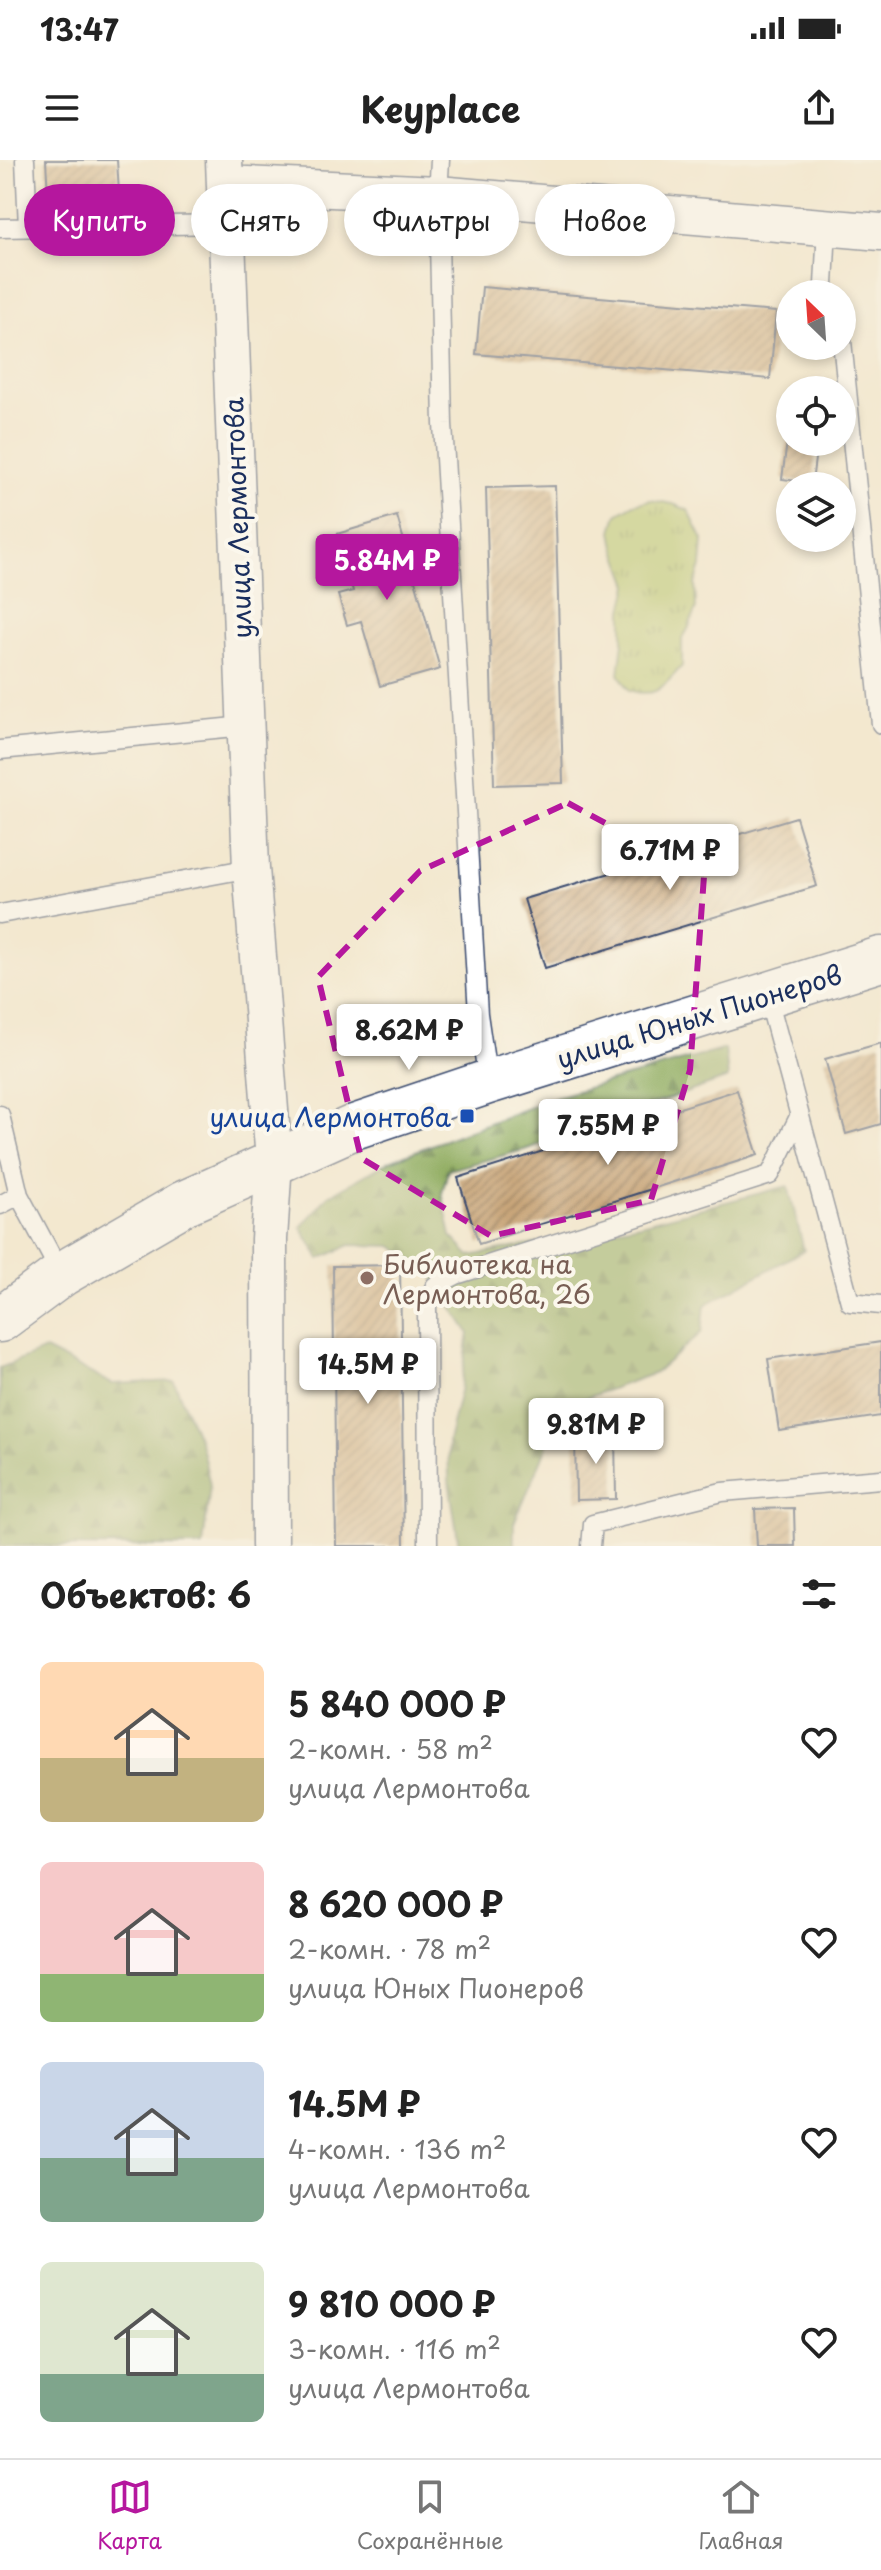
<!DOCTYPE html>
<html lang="ru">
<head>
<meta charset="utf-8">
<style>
	body { margin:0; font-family:"Playpen Sans",sans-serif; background:#f2f2f2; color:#222; height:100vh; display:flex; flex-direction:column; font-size:30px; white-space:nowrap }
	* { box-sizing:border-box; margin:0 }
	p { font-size:26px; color:#767676 }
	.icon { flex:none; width:44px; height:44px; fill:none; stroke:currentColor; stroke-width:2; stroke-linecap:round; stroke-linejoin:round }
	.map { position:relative; height:1386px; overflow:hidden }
	.side { display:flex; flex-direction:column; background:#fff; flex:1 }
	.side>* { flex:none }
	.guide { position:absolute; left:24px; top:24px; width:834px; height:72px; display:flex; gap:16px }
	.needle { width:52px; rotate:335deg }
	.tools { position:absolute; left:776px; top:120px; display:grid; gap:16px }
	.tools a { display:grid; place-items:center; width:80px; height:80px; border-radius:50%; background:#fff; box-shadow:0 4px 12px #0003; font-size:40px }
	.price { position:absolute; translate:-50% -68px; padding:0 18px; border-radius:8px; background:#fff; color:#222; font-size:26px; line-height:52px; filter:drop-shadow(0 2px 4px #0008) }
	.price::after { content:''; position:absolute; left:50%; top:48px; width:24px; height:18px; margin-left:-12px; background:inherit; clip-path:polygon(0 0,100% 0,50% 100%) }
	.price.selected { background:#b5179e; color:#fff }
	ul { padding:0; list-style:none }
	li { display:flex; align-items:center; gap:24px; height:200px; padding:0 40px }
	li span { display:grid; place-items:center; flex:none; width:224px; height:160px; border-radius:12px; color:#555 }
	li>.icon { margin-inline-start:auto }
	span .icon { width:96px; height:96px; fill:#fffc; stroke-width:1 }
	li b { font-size:34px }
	h2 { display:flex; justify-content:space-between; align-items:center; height:96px; padding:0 40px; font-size:34px }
	.pill { padding:0 28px; border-radius:36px; background:#fff; box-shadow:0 4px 12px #0003; font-size:28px; line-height:72px }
	.pill.selected { background:#b5179e; color:#fff }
	.status { display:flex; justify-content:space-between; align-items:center; height:56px; padding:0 40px; background:#fff; direction:ltr }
	.status svg { height:22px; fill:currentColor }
	header { display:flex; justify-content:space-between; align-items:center; height:104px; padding:0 40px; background:#fff; font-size:36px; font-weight:700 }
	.tab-bar { display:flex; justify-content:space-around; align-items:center; height:112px; border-top:2px solid #e0e0e0; background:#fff; font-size:22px; color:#767676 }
	.tab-bar a { display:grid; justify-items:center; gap:4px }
	.tab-bar .selected { color:#b5179e }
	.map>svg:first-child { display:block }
	.forest { fill:url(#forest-firs); stroke:#546c5e; stroke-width:2 }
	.park { fill:url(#park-tufts); stroke:#667a64; stroke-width:2 }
	.building { fill:url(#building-hatch) }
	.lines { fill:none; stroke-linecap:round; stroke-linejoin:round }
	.lane-casing { stroke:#3b4b6f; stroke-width:21 }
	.street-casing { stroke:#3b4b6f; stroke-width:39 }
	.secondary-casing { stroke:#3b4b6f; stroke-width:47 }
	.lane { stroke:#fff; stroke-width:18 }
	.street { stroke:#fff; stroke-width:36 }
	.secondary { stroke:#fff; stroke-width:44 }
	.marked { fill:none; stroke:#b5179e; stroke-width:6; stroke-dasharray:16 10; stroke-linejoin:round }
	.transit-dot { fill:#1a4fb4; stroke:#fbf7ec; stroke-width:3 }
	.education-dot { fill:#8d6e63; stroke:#fbf7ec; stroke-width:3 }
	.labels { text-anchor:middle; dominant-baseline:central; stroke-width:8; stroke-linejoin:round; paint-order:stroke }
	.street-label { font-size:26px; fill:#1b2f5e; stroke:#fbf7ec }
	.transit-label { font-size:26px; fill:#164399; stroke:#fbf7ec; text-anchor:end }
	.education-label { font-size:26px; fill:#785e54; stroke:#fbf7ec; text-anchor:start }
</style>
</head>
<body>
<div class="status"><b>13:47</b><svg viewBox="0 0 49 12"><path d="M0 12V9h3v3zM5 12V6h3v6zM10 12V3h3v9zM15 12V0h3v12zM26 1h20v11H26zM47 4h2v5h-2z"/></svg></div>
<header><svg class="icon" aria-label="menu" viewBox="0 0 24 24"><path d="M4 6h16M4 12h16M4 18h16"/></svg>Keyplace<svg class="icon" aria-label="share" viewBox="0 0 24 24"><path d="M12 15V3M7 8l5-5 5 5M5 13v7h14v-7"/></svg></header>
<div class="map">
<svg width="881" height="1386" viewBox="0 0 881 1386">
	<defs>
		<pattern id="forest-firs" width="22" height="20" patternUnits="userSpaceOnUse" patternTransform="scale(2)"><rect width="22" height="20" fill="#8daa5d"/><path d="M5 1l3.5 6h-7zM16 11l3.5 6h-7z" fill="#728b50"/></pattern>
		<pattern id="park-tufts" width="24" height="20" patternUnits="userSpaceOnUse" patternTransform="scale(2)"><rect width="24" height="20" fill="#b2c569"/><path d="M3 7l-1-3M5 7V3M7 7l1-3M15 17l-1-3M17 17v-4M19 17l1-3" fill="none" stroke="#90a05a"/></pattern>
		<pattern id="building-hatch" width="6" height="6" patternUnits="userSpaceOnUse" patternTransform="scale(2)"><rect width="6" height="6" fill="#c8a579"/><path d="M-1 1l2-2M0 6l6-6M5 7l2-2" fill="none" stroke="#a28766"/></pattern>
	</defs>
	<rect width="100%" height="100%" fill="#fbf7ec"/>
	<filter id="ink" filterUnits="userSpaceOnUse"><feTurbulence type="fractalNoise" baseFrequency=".0125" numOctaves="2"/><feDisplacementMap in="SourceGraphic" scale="16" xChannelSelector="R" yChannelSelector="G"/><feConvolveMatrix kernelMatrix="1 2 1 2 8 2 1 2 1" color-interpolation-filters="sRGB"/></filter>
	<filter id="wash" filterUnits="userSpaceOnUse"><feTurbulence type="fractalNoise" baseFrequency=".006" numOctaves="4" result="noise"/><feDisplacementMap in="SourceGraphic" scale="32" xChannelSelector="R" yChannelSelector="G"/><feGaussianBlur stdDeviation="1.8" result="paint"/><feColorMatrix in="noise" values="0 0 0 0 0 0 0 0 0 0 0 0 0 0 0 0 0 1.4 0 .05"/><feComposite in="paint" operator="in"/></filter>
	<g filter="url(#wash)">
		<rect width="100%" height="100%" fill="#f3e8cf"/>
		<!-- forest -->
		<path class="forest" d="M725 889 728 918 524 990 448 1010 442 1033 451 1076 470 1096 640 1064 788 1026 804 1090 705 1145 702 1172 655 1213 553 1250 546 1289 514 1363V1386H459L449 1322 448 1281 460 1231 469 1173 427 1109 392 1086 350 1085 320 1099 301 1067 328 1036 390 1001 559 936Z
			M45 1190 112 1224 174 1221 201 1285 210 1325 203 1386H0V1208Z"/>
		<!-- park -->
		<path class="park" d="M650 340 673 344 688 350 703 380 701 406 695 424 696 448 688 469 682 479V506C663 526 658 539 629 530L619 514 623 482V450L629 425 615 387 612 371 617 354 634 344Z"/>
		<g id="blocks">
			<!-- building -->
			<path class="building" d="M46 0H117L120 49 49 53Z
				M482 127 776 152 770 219 476 194Z
				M787 282H817L812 323 782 319Z
				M555 326 563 623 494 625 486 328Z
				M397 356 440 509 380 526 361 461 347 465 338 435 353 431 337 374Z
				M796 657 817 726 545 808 524 739Z
				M881 883V964L846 974 825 899Z
				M737 930 758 995 479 1084 458 1018Z
				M400 1105 404 1386H336L333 1106Z
				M881 1182V1256L779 1271 768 1199Z
				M615 1273 616 1339 576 1340 575 1274Z
				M794 1348 795 1386H757L755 1349Z"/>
		</g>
	</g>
	<g filter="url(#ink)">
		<use href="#blocks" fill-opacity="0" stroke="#3b4b6f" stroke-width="2"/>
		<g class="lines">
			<defs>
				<path id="lane" d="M25 0 28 67
					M440 0 438 34 443 264 478 854 488 922
					M827 67 824 125 828 134
					M0 68 226 64
					M842 181 881 564
					M0 590 245 566
					M0 754 251 708
					M767 834 850 1142 881 1145
					M0 955 19 1035 0 1045
					M19 1035 61 1114
					M428 1386 427 1143 435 1126 456 1115 770 1015 799 957
					M591 1386 593 1364 722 1332 881 1319"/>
				<path id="street" d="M224 0 251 708 274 1001 269 1079 270 1386
					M225 24 438 34 881 72"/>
				<path id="secondary" d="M0 1160 62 1114 184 1043 354 967 488 922 881 799"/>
			</defs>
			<!-- lane casing -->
			<use href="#lane" class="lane-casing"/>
			<!-- street casing -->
			<use href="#street" class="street-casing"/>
			<!-- secondary casing -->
			<use href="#secondary" class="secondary-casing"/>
			<!-- lane -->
			<use href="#lane" class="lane"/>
			<!-- street -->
			<use href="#street" class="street"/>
			<!-- secondary -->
			<use href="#secondary" class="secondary"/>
		</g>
	</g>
	<!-- marked area -->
	<path d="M0 0H881V1386H0ZM568 643 704 716 690 910 651 1040 491 1076 361 998 318 817 420 711Z" fill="#f3e8cf" fill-opacity=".55" fill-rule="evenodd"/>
	<path class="marked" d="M568 643 704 716 690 910 651 1040 491 1076 361 998 318 817 420 711Z"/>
	<!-- markers -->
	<rect class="transit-dot" x="459" y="948" width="16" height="16" rx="4"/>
	<circle class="education-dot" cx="367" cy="1118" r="8"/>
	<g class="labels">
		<!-- street labels -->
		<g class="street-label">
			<text transform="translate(237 358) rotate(-92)">улица Лермонтова</text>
			<text transform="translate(699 856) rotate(-17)">улица Юных Пионеров</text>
		</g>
		<!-- transit labels -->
		<g class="transit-label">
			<text x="451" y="956">улица Лермонтова</text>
		</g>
		<!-- education labels -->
		<g class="education-label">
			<text x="383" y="1103">Библиотека на<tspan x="383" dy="30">Лермонтова, 26</tspan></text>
		</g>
	</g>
</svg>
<div class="tools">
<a><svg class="needle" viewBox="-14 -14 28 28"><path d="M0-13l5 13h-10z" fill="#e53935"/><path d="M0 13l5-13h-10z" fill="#767676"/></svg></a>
<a><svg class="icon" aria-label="locate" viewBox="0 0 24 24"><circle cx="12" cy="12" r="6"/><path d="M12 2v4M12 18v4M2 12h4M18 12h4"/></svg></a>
<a><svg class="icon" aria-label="layers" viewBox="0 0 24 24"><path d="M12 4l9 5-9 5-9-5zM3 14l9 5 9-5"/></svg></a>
</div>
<b class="price selected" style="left:387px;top:442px">5.84M ₽</b>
<b class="price" style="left:670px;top:732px">6.71M ₽</b>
<b class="price" style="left:409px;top:912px">8.62M ₽</b>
<b class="price" style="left:608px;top:1007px">7.55M ₽</b>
<b class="price" style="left:368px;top:1246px">14.5M ₽</b>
<b class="price" style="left:596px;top:1306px">9.81M ₽</b>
<div class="guide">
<a class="pill selected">Купить</a>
<a class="pill">Снять</a>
<a class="pill">Фильтры</a>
<a class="pill">Новое</a>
</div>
</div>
<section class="side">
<h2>Объектов: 6<svg class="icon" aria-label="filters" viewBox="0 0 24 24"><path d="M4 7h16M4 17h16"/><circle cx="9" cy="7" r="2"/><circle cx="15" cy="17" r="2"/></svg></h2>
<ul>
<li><span style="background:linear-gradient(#ffd9b3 60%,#c2b280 0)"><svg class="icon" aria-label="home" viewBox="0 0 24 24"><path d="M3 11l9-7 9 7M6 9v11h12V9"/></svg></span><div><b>5 840 000 ₽</b><p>2-комн. · 58 m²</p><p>улица Лермонтова</p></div><svg class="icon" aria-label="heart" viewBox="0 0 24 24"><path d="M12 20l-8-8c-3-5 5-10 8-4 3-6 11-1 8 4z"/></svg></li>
<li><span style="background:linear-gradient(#f6c9c9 70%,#8fb573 0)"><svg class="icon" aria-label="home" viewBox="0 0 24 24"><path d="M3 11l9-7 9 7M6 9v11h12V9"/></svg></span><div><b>8 620 000 ₽</b><p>2-комн. · 78 m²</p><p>улица Юных Пионеров</p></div><svg class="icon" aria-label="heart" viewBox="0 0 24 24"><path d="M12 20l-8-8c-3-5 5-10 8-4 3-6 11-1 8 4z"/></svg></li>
<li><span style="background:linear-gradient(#c9d6e8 60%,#7fa58c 0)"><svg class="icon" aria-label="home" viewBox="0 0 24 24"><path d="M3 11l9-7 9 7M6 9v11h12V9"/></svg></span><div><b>14.5M ₽</b><p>4-комн. · 136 m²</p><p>улица Лермонтова</p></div><svg class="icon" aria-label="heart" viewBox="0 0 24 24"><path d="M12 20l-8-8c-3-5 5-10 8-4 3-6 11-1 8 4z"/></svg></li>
<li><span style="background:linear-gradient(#dfe7d0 70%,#7fa58c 0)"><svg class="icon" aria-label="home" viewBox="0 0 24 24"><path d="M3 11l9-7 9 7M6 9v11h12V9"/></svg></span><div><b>9 810 000 ₽</b><p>3-комн. · 116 m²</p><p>улица Лермонтова</p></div><svg class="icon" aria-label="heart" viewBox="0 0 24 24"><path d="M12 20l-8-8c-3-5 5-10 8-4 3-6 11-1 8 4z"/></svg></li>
</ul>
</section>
<nav class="tab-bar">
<a class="selected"><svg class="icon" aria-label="map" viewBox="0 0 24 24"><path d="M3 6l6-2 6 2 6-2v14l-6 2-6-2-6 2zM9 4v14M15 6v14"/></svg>Карта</a>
<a><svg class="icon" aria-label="saved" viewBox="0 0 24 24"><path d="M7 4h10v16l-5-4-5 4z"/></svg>Сохранённые</a>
<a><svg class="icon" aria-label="home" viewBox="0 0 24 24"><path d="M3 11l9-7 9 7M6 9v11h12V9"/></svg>Главная</a>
</nav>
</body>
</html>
